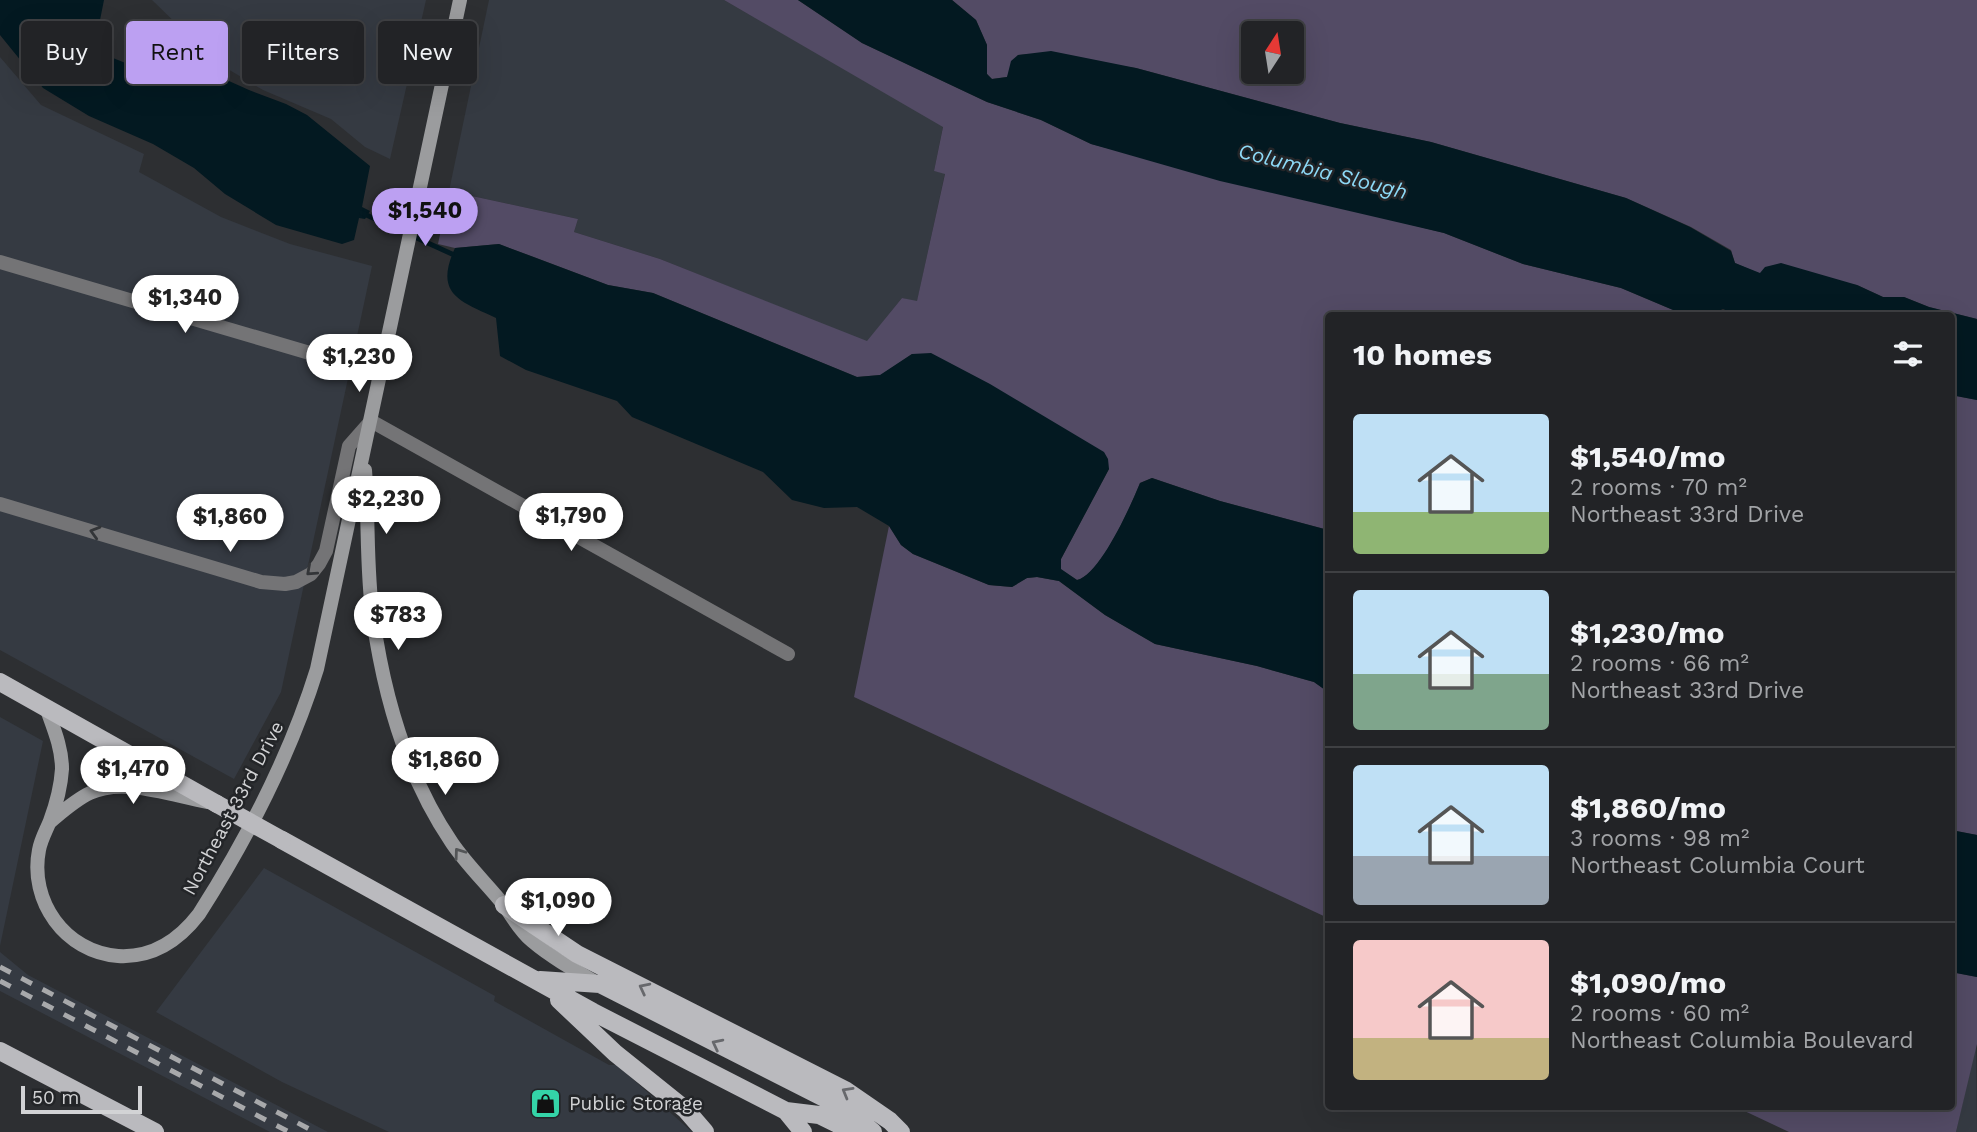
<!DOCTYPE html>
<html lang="en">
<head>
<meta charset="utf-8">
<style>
	body { margin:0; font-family:"Work Sans",sans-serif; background:#2e2f32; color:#f1f3f6; height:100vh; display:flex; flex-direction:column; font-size:26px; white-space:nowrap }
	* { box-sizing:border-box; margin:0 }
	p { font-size:23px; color:#a2a4a7 }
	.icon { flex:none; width:38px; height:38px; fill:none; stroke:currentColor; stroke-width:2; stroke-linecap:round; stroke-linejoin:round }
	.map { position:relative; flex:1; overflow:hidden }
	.drawer { position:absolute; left:1325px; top:312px; width:630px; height:798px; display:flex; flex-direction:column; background:#222326; border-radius:7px; box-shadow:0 7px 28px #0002,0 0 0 2px #3f4043 }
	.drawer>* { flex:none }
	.guide { position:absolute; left:21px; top:21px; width:665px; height:63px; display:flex; gap:14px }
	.needle { width:46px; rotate:12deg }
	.fabs { position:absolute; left:1241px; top:21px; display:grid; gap:14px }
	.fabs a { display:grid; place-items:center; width:63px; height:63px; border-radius:7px; background:#222326; box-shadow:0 7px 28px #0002,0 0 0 2px #3f4043; font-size:35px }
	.scale { position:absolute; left:21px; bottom:18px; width:121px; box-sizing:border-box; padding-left:7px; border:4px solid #d2d3d5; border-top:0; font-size:19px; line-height:24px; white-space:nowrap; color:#d2d3d5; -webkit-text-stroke:5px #232528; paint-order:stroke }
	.price { position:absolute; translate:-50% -60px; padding:0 16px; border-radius:24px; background:#fff; color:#222; font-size:23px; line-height:46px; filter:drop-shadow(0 2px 4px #0008) }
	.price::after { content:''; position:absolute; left:50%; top:42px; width:21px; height:16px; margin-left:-10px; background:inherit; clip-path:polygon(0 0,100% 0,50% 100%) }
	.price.on { background:#bca0f2; color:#111 }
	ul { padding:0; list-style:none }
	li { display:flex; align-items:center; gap:21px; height:175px; padding:0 28px }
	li+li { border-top:2px solid #3f4043 }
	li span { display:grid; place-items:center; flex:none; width:196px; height:140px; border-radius:7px; color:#555 }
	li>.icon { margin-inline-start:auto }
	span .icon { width:84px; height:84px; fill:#fffc; stroke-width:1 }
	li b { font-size:30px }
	h2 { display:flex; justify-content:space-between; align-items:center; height:84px; padding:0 28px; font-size:30px }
	.tag { padding:0 24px; border-radius:7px; background:#222326; box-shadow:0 7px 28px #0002,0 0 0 2px #3f4043; font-size:24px; line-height:63px }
	.tag.on { background:#bca0f2; color:#111 }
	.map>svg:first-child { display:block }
	.built { fill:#353a42 }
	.green { fill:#534b65; fill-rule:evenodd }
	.water { fill:#031921 }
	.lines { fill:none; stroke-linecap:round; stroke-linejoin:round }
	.stream { stroke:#031921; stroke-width:5 }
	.minor { stroke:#747476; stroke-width:14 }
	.secondary { stroke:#9b9c9e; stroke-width:14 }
	.primary { stroke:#bababe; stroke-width:18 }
	.rail { stroke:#a8a9ab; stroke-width:5; stroke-dasharray:12 12; stroke-linecap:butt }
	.primary-bridge { stroke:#bababe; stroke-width:18 }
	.oneway { stroke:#333538 }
	.oneway2 { stroke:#535557 }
	.oneway3 { stroke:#67686c }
	.labels { text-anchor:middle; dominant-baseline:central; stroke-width:5; stroke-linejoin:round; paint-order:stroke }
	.street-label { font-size:19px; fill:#d2d3d5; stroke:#232528 }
	.poi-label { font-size:19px; fill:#d2d3d5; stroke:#232528; text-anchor:start }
	.water-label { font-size:21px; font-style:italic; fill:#8dd9f6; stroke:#232528 }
</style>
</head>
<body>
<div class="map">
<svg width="1977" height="1132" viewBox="0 0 1977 1132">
	<rect width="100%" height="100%" fill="#2d2f32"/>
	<!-- built -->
	<path class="built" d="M152 0H426L390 159 365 147 331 119 263 90 216 62Z
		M489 0H724L943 126 934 171 945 173 917 302 902 298 867 342 660 259 574 232 578 219 449 191Z
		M0 57 41 105 144 154 139 172 221 217 290 244 372 266 281 692 234 779 0 650Z
		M0 717 43 741 0 946Z
		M264 868 495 996 494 1001 609 1065H617L692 1132H389L282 1082 156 1012Z
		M0 952 28 975 328 1132H270L0 991Z
		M1976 1044 1977 1132H1956Z"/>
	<!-- green -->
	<path class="green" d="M724 0H798L862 43 987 102 1041 120 1091 144 1444 233 1523 264 1621 288 1685 315H1328V530L1220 501 1152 478 1140 483C1131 505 1101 575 1077 580L1060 569 1061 559 1109 469 912 354 881 375 857 377 653 293 608 285 499 244 455 248 438 244 449 191 578 219 574 232 660 259 867 341 902 298 917 301 945 174 934 171 943 127Z
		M952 0H1977V319L1929 307 1904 297H1883L1857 285 1760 274 1735 263 1731 250 1691 227 1626 198 1431 142 1340 123 1136 68 1032 54 1018 55 1007 77 992 79 987 74V45L976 20ZM1253 33H1292V72H1253Z
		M1951 395 1977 400V835L1951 830Z
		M889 526 901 545 913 554 989 585 1012 587 1027 578 1037 577 1059 581 1105 615 1155 644 1257 666 1314 682 1328 692V918L854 697Z
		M1951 972 1977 977V1044L1956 1132H1789L1734 1106H1951Z"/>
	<!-- water -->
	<path class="water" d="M0 0H104L98 30 101 44 113 58 133 66 166 61 200 68 249 90 286 104 307 115 370 166 362 207 370 211 365 219 359 218 354 240 342 244 276 225 225 194 194 168 153 144 89 116 43 88 0 35Z
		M798 0H952L976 20 987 45V74L992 79 1007 77 1011 61 1018 55 1051 51 1136 68 1340 123 1431 142 1626 198 1690 227 1731 251 1735 263 1760 273 1765 267 1781 263 1857 285 1883 297H1904L1929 307 1977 319V400L1951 395V315H1737L1723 309 1710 315H1685L1621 288 1523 264 1444 233 1220 181 1091 144 1041 120 987 102 862 43Z
		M499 244 608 285 653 293 857 377 880 375 912 354 931 353 990 384 1104 452 1108 459 1109 469 1061 559V569L1077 580C1100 575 1131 505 1140 483L1152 478 1220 501 1328 530V692L1314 682 1257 666 1155 644 1105 615 1059 581 1037 577 1027 578 1012 587 989 585 913 554 901 545 889 526 857 507 824 508 792 500 763 472 632 417 617 401 526 370 500 356 496 318C459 301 434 294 455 248Z
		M1951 830 1977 835V977L1951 972Z"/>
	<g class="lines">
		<!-- stream -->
		<path class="stream" d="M362 213 452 254"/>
		<!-- minor -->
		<path class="minor" d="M0 262 381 374
			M0 504 261 582 285 584 296 582 311 574 319 564 326 551 349 446 371 421 788 654"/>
		<!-- secondary -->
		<path class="secondary" d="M365 470C369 520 366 569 373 618 384 696 407 777 452 843 467 865 486 883 503 904 513 917 519 930 532 941 552 958 576 971 599 984
			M46 707C53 727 62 747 62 769 61 785 56 805 50 821 46 831 41 839 39 850 29 901 65 952 118 956 152 958 179 940 199 914 248 837 290 756 317 669L460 0
			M50 822C62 812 75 800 90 793 123 777 173 796 208 802"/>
		<!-- primary -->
		<path class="primary" d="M0 682 217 804
			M282 840 593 1012 786 1111 819 1115 854 1132
			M504 905 577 954 845 1090 890 1121 901 1132
			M540 980 600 984 844 1108 873 1132
			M559 1000 615 1053 686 1110 705 1132
			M0 1051 155 1132
			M786 1111 803 1132"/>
		<!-- rail -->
		<path class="rail" d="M0 967 315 1132
			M0 981 289 1132"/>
		<!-- primary-bridge -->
		<path class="primary-bridge" d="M217 804 282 840"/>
	</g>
	<!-- one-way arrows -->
	<defs><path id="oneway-chevron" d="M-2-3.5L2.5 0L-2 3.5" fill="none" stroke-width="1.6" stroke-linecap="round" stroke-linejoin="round" transform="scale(1.75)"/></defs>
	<g class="oneway">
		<use href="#oneway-chevron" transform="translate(95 532) rotate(-164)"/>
		<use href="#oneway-chevron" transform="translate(311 571) rotate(138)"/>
	</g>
	<use class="oneway2" href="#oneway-chevron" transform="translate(459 853) rotate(-126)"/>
	<g class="oneway3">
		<use href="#oneway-chevron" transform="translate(644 988) rotate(-153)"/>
		<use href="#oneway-chevron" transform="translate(717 1044) rotate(-153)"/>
		<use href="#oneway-chevron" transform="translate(847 1092) rotate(-150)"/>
	</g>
	<!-- icons -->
	<defs>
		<symbol id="shop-square" viewBox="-11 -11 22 22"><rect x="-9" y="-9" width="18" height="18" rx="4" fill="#34d4a8" stroke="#232528"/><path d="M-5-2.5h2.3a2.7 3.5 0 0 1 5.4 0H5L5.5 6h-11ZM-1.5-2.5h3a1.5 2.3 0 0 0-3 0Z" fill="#111"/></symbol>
	</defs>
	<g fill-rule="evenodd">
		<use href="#shop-square" x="528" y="1086" width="35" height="35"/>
	</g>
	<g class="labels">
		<!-- street labels -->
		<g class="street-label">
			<text transform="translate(233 808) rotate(-62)">Northeast 33rd Drive</text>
		</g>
		<!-- poi labels -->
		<g class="poi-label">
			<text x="569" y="1103">Public Storage</text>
		</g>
		<!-- water labels -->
		<g class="water-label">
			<text transform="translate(1323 171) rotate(14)">Columbia Slough</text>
		</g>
	</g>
</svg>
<div class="fabs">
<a><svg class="needle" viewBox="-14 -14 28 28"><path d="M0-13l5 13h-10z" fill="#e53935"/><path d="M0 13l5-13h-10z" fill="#a2a4a7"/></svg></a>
</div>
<div class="scale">50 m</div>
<b class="price on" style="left:425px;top:248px">$1,540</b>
<b class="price" style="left:185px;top:335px">$1,340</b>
<b class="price" style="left:359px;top:394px">$1,230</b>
<b class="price" style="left:386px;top:536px">$2,230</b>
<b class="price" style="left:571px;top:553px">$1,790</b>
<b class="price" style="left:230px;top:554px">$1,860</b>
<b class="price" style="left:398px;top:652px">$783</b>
<b class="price" style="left:445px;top:797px">$1,860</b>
<b class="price" style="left:133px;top:806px">$1,470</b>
<b class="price" style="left:558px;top:938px">$1,090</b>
<div class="guide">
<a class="tag">Buy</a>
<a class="tag on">Rent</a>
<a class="tag">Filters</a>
<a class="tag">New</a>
</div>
<section class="drawer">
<h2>10 homes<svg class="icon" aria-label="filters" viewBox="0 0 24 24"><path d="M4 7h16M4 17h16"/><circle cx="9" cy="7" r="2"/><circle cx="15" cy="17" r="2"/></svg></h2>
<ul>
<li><span style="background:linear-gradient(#bfe0f5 70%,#8fb573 0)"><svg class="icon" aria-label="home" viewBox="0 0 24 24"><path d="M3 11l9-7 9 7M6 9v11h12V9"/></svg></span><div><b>$1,540/mo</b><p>2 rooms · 70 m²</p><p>Northeast 33rd Drive</p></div></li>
<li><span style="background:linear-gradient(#bfe0f5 60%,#7fa58c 0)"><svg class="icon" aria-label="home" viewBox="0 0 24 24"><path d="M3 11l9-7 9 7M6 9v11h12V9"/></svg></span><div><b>$1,230/mo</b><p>2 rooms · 66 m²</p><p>Northeast 33rd Drive</p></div></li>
<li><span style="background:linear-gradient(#bfe0f5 65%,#9aa5b1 0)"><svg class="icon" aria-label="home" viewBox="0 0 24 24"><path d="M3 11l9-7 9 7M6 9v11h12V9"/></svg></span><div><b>$1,860/mo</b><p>3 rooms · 98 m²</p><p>Northeast Columbia Court</p></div></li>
<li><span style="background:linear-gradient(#f6c9c9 70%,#c2b280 0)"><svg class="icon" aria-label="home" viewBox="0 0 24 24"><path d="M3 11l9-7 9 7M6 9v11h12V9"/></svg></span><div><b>$1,090/mo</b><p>2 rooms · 60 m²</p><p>Northeast Columbia Boulevard</p></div></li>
</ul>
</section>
</div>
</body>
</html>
